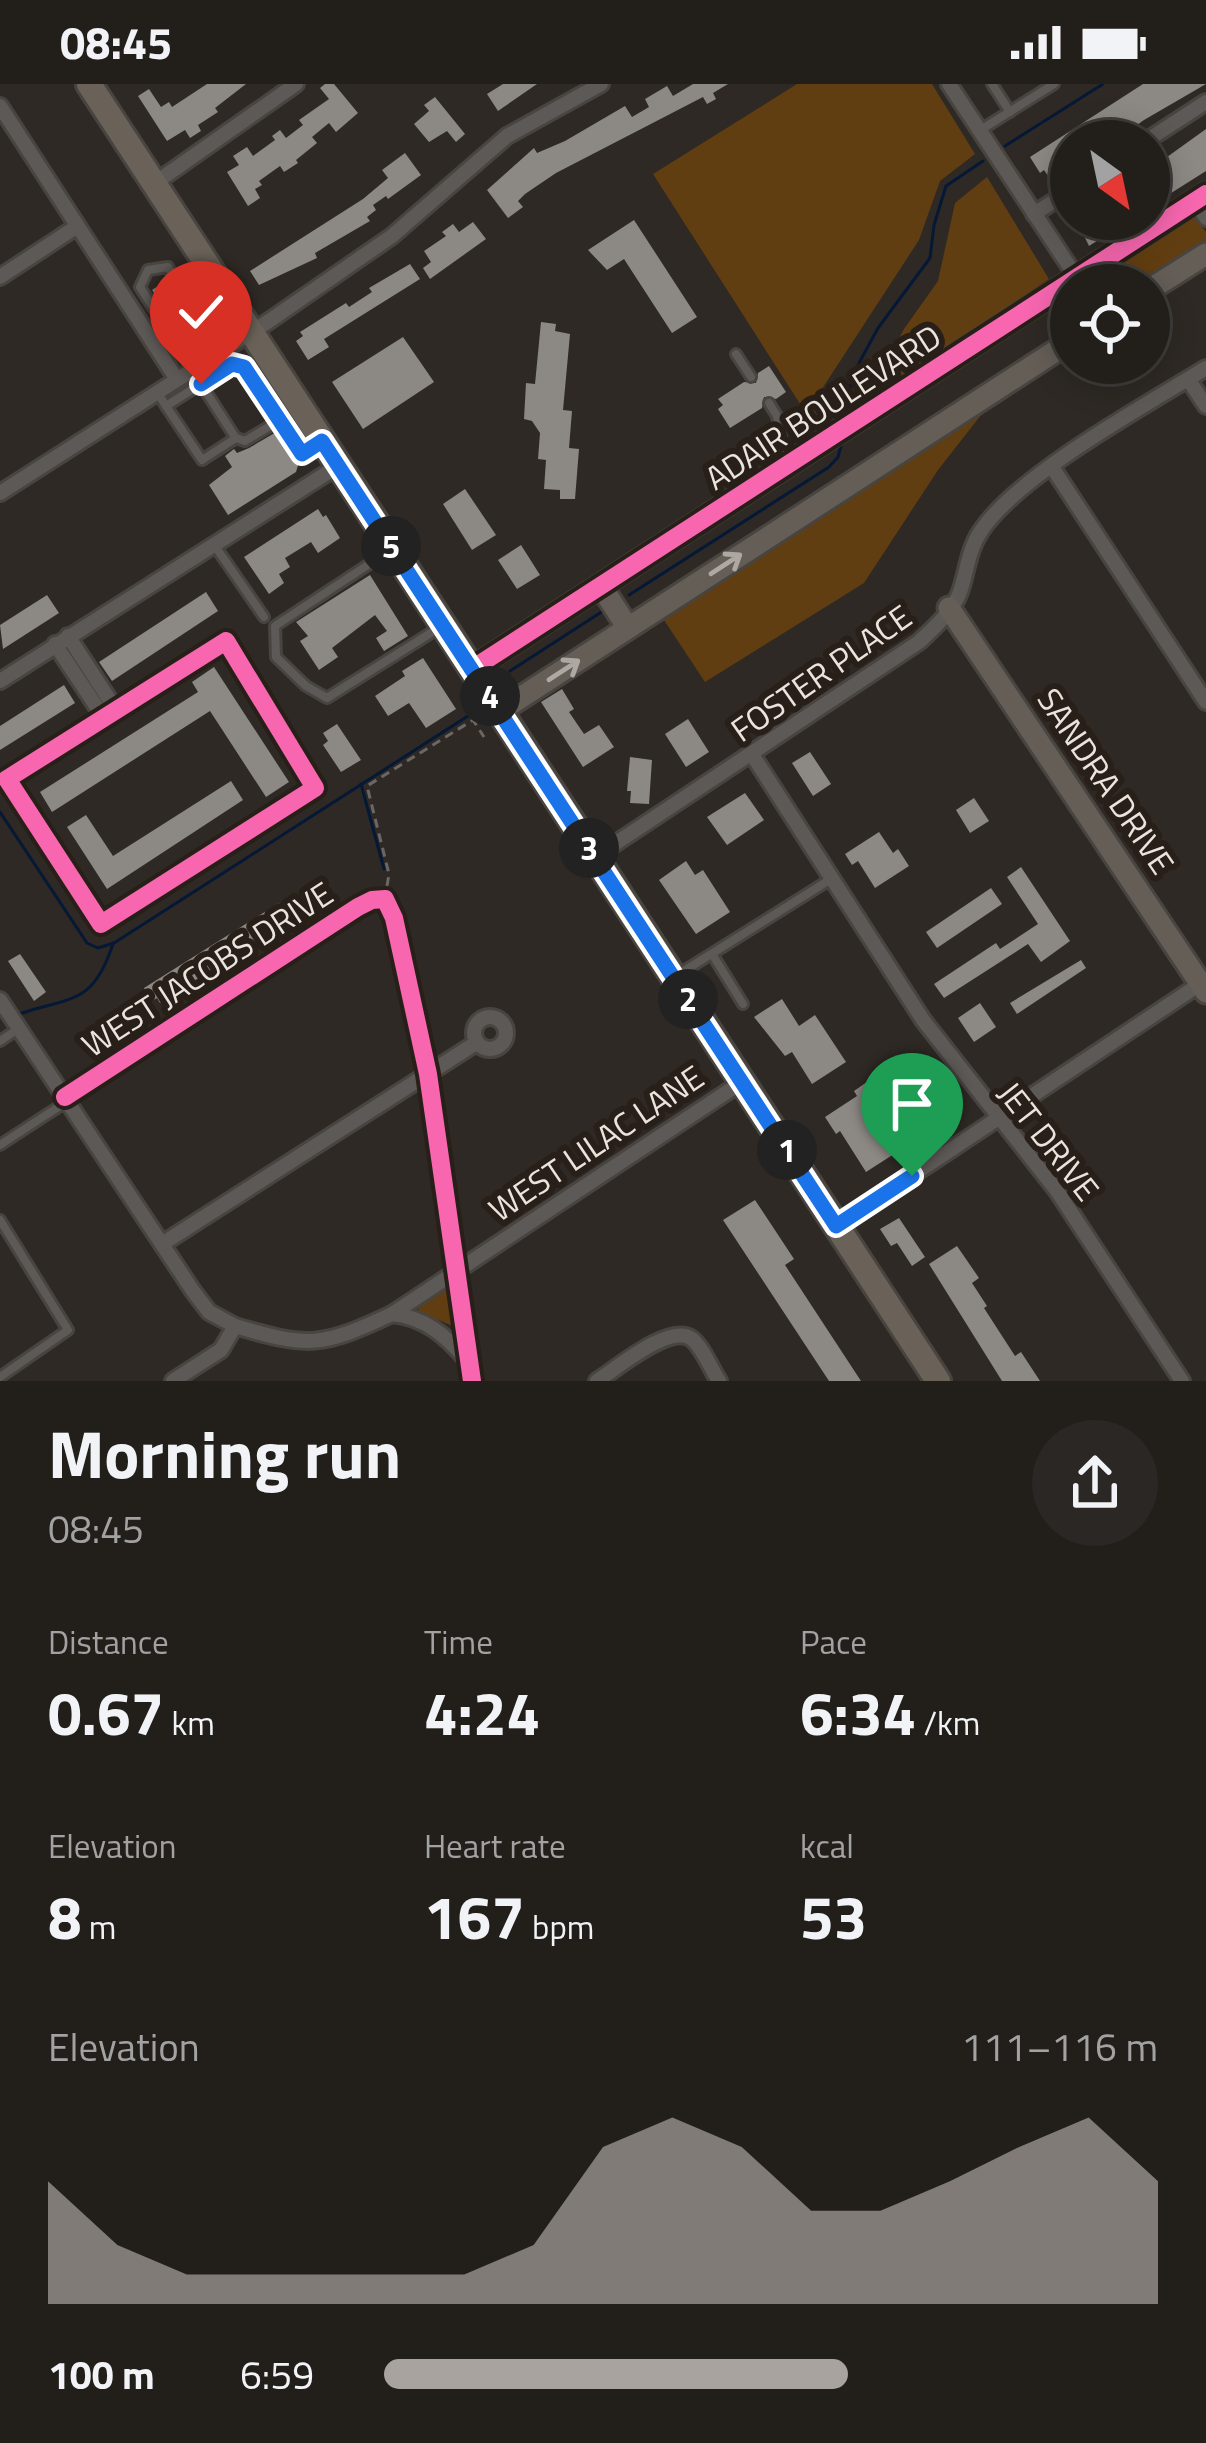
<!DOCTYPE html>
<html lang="en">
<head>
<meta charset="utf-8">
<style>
	:root { --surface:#221f1b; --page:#2a2724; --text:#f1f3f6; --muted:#a2a2a3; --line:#3f3d3a; --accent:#a8a39e }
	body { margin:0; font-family:"Titillium Web",sans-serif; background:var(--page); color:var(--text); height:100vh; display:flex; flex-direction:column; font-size:45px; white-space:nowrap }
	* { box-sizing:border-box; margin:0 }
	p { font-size:39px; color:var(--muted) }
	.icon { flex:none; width:66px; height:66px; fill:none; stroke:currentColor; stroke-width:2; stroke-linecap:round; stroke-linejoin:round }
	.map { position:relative; height:1297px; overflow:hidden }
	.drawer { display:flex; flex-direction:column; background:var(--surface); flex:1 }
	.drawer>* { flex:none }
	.needle { width:78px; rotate:147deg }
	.buttons { position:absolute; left:1050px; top:36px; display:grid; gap:24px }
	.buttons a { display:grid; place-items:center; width:120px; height:120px; border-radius:50%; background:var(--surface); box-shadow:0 6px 30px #0003,0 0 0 3px var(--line); font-size:60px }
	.pin { position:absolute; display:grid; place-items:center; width:102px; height:102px; color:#fff; margin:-123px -51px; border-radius:50% 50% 50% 0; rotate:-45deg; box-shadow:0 0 12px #0007 }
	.pin .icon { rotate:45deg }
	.km { position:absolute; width:60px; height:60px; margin:-30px; border-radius:50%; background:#222; color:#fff; font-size:33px; line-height:60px; text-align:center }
	.round { display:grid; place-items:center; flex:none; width:126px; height:126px; border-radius:63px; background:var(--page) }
	.headline { display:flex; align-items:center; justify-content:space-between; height:204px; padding:0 48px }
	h1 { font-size:66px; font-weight:700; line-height:90px }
	.figures { display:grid; grid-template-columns:repeat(3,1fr); gap:18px; height:204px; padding:12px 48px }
	.figures div { display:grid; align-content:center }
	.figures b { font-size:60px; font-weight:700 }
	.figures small { font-size:33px; font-weight:400 }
	.figures p { font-size:33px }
	.chart { height:336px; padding:24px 48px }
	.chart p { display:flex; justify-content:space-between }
	.chart svg { width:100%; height:216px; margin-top:12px; fill:var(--accent); opacity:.7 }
	ul { padding:0 48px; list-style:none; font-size:39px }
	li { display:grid; grid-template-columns:192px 144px 1fr; align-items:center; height:90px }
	li i { height:30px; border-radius:15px; background:var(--accent) }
	.status { display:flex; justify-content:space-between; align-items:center; height:84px; padding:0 60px; background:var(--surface); direction:ltr }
	.status svg { height:33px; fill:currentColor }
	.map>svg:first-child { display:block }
</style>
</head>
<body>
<div class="status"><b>08:45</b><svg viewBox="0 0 49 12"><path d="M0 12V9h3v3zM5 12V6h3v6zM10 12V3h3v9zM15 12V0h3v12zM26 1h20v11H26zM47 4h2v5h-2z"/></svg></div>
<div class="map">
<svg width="1206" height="1297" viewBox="0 0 1206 1297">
	<rect width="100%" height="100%" fill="#2e2924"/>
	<g fill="#613e11">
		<polygon points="797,0 932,0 975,70 940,97 919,156 820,308 818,348 653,90"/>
		<polygon points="987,93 1049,195 911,289 867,313 904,245 938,197 955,119"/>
		<polygon points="1193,131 1206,148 1206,161 1144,201 1092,201 1092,196"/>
		<polygon points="985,326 938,386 864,499 705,598 662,533"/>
		<polygon points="445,1204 451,1204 455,1243 418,1227 420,1221"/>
	</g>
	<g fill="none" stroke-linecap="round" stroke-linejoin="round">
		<g stroke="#051836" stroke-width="3">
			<polyline points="1005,62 1103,0"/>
			<polyline points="839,334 859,279 878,244 930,174 934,141 946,102 983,77"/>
			<polyline points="629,511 829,383 838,373 842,358"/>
			<polyline points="510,587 603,527"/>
			<polyline points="361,700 384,785"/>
			<polyline points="0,728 87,859 98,864 114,859 468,632"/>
			<path d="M19,930C74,912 93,920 113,860"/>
		</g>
	</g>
	<g fill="#8c8884">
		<polygon points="207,0 246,0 215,24 218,28 198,41 201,47 190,54 185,46 167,57 138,12 149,5 161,23 169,18 172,23"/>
		<polygon points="325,0 334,0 358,29 336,48 329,39 312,53 317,59 296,76 298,79 284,88 280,82 259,97 262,101 255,105 260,114 248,122 227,88 239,81 233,72 247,63 253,72 275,56 272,52 280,46 286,54 303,41 299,36 329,15 320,4"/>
		<polygon points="503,0 537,0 498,27 487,10"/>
		<polygon points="693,0 728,0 713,9 716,15 707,20 703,13 556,89 525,110 518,117 523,123 508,134 487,106 534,64 537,69 565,57 625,22 632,33 649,23 645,15 667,2 673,12"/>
		<polygon points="1143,0 1206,0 1144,36 1115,57 1071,57 1071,87 1053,99 1044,86 1040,89 1030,73"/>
		<polygon points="435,13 465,50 456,58 447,47 429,58 414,40 429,27 424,21"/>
		<polygon points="1206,45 1206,87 1149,123 1149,86"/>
		<polygon points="405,69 421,91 388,115 386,112 373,121 376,126 367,133 370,137 315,169 317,174 259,201 250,187 363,115 388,94 382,86"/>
		<polygon points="1076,135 1131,135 1089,162"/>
		<polygon points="634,136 697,233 672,249 624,175 607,186 588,166"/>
		<polygon points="473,138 486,155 430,195 423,184 431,178 424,167 446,152 442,148 453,140 459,148"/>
		<polygon points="410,180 420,195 324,255 329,263 308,276 296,257 303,252 300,248 346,219 349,223 372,208 369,204"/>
		<polygon points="167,196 193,237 179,247 152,206"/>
		<polygon points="541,238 556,240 555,247 570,250 563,326 572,327 569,364 579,365 575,415 560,415 560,406 544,405 546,376 538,375 540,349 532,337 524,335 526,299 535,300"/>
		<polygon points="403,253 434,298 363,345 332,298"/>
		<polygon points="769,282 786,308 776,315 764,313 762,324 730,344 718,325 723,321 718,315 744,298 756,299 758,289"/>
		<polygon points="278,347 299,378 296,388 228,431 209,401 232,383 225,372 234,365 237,369 249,364"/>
		<polygon points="465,405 496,451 472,466 443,420"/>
		<polygon points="318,425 323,433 326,431 340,454 318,469 311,458 285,474 290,483 279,490 284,499 269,510 244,473"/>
		<polygon points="521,461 540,491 517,505 498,476"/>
		<polygon points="370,491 408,552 384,567 376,554 387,547 375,531 332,564 338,573 319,586 300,557 308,552 296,538"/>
		<polygon points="206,508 218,527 112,597 99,578"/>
		<polygon points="47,511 59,529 3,565 0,541"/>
		<polygon points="423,574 456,625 426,644 409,619 388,632 375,612 405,592 402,587"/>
		<polygon points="214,583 289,698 266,713 210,627 52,728 40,708 198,608 192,598"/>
		<polygon points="64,601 75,619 0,666 0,642"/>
		<polygon points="562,605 574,625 569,628 584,650 599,641 614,663 583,683 541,618"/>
		<polygon points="688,635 709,668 686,683 665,650"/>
		<polygon points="337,640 361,676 341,688 323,661 328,657 323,649"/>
		<polygon points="810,668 831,700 813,712 792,679"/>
		<polygon points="630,673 652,676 649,720 630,719 631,707 627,707"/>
		<polygon points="231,697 243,716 107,805 67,743 86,731 113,772"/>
		<polygon points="745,709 764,736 727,761 707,733"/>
		<polygon points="974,714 989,737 970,749 956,726"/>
		<polygon points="879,748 893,769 898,765 909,782 875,804 858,777 852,781 845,770"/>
		<polygon points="686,777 695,791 703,786 730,828 696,850 659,796"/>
		<polygon points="1021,783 1070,857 1041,878 1028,860 944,914 934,900 996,859 1000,865 1038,840 1007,793"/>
		<polygon points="991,804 1002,820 937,864 926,848"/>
		<polygon points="279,819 288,836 160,919 157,914 152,917 144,904"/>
		<polygon points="20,870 46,908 34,917 8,877"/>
		<polygon points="1081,876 1086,884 1017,930 1010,919"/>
		<polygon points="782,915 799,942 815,931 846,978 812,1000 792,968 785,972 754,933"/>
		<polygon points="980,919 996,943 974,958 958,934"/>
		<polygon points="914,975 925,992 867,1029 894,1070 866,1088 840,1047 836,1050 825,1033 857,1012 854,1007 874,993 877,998"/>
		<polygon points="755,1116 794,1175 785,1181 861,1297 829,1297 723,1136"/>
		<polygon points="899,1134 925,1173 912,1182 897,1159 891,1162 880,1145"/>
		<polygon points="957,1162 979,1194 972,1199 987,1222 984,1224 1015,1272 1021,1268 1040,1297 1002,1297 929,1180"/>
	</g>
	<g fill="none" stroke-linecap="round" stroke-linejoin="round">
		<g stroke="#484440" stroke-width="14">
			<g id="lane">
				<polyline points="992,0 1010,28"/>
				<polyline points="979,47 1054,0"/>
				<polygon points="168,183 203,237 198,247 183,256 173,254 140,203 148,186"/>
				<polyline points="222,265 232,280 244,283 303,370 321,358"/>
				<polyline points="736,270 751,293"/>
				<polyline points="232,280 201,300 235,353"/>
				<polyline points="157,308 166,322 201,300 191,286"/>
				<polyline points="769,319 777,332 786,381"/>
				<polyline points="166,322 202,376 236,354 245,357 280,336"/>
				<polyline points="215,462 264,533"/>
				<polyline points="389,467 275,542 276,573 306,602 327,614 442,542"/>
				<polyline points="712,870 743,920"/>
				<polyline points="676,892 831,795"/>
				<polyline points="0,957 18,945"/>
				<polyline points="0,1061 66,1018"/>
				<polyline points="0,1136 68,1246 0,1293"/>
			</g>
		</g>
		<g stroke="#484440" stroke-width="20">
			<g id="street">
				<polyline points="949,0 1079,197"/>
				<polyline points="0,22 176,294"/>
				<polyline points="1146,57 1206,18"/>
				<polyline points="155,99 296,0"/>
				<polyline points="1195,117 1206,134"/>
				<polyline points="1034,130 1071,106"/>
				<polyline points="0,193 76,143"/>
				<polyline points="1188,295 1206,322"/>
				<polyline points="1052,383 1206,618"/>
				<polyline points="0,409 269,237 392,152 507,52 601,0"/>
				<polyline points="68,552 116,626"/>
				<polygon points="226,557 315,704 101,840 7,695"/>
				<polyline points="55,560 104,634"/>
				<polyline points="0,597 338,382"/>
				<polyline points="753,672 923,936 1057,1107 1182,1297"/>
				<path d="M595,773L919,558C933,545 953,527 960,508C967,488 968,466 981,447C1018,391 1146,321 1206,284"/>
				<polyline points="0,916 193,1207 209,1228 235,1242"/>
				<circle cx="490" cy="949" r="16"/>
				<polyline points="65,1013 358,823 372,816 385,815 394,834 428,990 472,1297"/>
				<polyline points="836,1142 1206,896"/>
				<polyline points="162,1160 476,959"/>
				<path d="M392,1230C425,1233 446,1252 467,1276"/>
				<path d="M173,1297L221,1266L235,1242C310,1264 321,1263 392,1230L742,998"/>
				<path d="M597,1297C616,1285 671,1238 692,1255C703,1264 711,1285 719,1297"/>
			</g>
		</g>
		<g stroke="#484440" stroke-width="27">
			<g id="secondary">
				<polyline points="1149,206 1206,170"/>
				<polyline points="601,502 628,544"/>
				<polyline points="949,524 1206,908"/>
				<polyline points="472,585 1206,110"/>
				<polyline points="500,627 1071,257"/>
			</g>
		</g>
		<g stroke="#484440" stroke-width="30">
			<polyline id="primary" points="89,0 938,1297"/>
		</g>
		<polyline stroke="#6a6764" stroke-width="3" stroke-dasharray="9 6" stroke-linecap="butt" points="387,802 389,790 367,702 473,636 484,653"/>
		<use href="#lane" stroke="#5d5956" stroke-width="8"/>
		<use href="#street" stroke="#5d5956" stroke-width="14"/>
		<use href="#secondary" stroke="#645e57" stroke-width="21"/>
		<use href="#primary" stroke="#6a6158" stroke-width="24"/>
		<g stroke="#271f18" stroke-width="26">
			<g id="cycleway">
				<polygon points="226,557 315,704 101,840 7,695"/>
				<polyline points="472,585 1206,110"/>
				<polyline points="65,1013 358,823 372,816 385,815 394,834 428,990 472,1297"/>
			</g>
		</g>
		<use href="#cycleway" stroke="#f766af" stroke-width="18"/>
	</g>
	<defs><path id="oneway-shaft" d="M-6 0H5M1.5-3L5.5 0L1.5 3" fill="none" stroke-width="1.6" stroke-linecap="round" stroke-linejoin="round" transform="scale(3)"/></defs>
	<g stroke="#aea8a2">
		<use href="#oneway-shaft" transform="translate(726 480) rotate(-33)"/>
		<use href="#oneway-shaft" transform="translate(564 586) rotate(-33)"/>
	</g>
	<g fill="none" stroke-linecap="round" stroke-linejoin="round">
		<g stroke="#fff" stroke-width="24">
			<polyline id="route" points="201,300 232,280 244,283 302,370 322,357 836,1142 912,1092"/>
		</g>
		<use href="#route" stroke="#1a73e8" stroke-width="15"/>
	</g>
	<g text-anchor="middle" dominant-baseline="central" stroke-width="12" stroke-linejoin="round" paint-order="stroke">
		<g font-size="33" fill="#eae4df" stroke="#271f18">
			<text transform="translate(823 323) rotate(-33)">ADAIR BOULEVARD</text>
			<text transform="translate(821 589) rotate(-35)">FOSTER PLACE</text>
			<text transform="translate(1106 697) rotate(56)">SANDRA DRIVE</text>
			<text transform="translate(207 885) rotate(-33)">WEST JACOBS DRIVE</text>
			<text transform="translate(1049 1057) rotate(52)">JET DRIVE</text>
			<text transform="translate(596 1059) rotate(-34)">WEST LILAC LANE</text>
		</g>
	</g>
</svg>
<div class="buttons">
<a><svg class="needle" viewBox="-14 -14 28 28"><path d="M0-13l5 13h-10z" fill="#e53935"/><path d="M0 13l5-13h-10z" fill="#a2a2a3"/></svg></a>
<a><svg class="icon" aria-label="locate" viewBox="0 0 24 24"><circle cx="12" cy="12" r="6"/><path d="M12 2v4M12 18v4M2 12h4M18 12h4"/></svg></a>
</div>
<div class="pin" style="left:912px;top:1092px;background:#1e9e55"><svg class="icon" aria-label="arrive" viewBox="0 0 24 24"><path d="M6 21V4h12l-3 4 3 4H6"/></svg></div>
<div class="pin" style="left:201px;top:300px;background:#d93025"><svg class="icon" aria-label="check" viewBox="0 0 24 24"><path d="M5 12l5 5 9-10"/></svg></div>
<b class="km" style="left:787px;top:1066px">1</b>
<b class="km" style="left:688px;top:915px">2</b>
<b class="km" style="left:589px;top:764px">3</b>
<b class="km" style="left:490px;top:612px">4</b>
<b class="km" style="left:391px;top:462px">5</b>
</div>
<section class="drawer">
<div class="headline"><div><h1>Morning run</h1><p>08:45</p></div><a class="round"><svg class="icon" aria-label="share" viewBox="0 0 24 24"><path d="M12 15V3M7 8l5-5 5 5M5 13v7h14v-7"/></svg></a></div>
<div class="figures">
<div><p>Distance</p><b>0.67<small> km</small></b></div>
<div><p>Time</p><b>4:24</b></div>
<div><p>Pace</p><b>6:34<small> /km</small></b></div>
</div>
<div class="figures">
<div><p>Elevation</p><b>8<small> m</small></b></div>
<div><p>Heart rate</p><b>167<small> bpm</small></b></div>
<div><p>kcal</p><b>53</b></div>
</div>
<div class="chart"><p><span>Elevation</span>111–116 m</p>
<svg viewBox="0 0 160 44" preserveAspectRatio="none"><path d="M0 44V19L10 32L20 38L30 38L40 38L50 38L60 38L70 32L80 12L90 6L100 12L110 25L120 25L130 19L140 12L150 6L160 19V44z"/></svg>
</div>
<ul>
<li><b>100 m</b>6:59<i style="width:60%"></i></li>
</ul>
</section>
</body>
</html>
